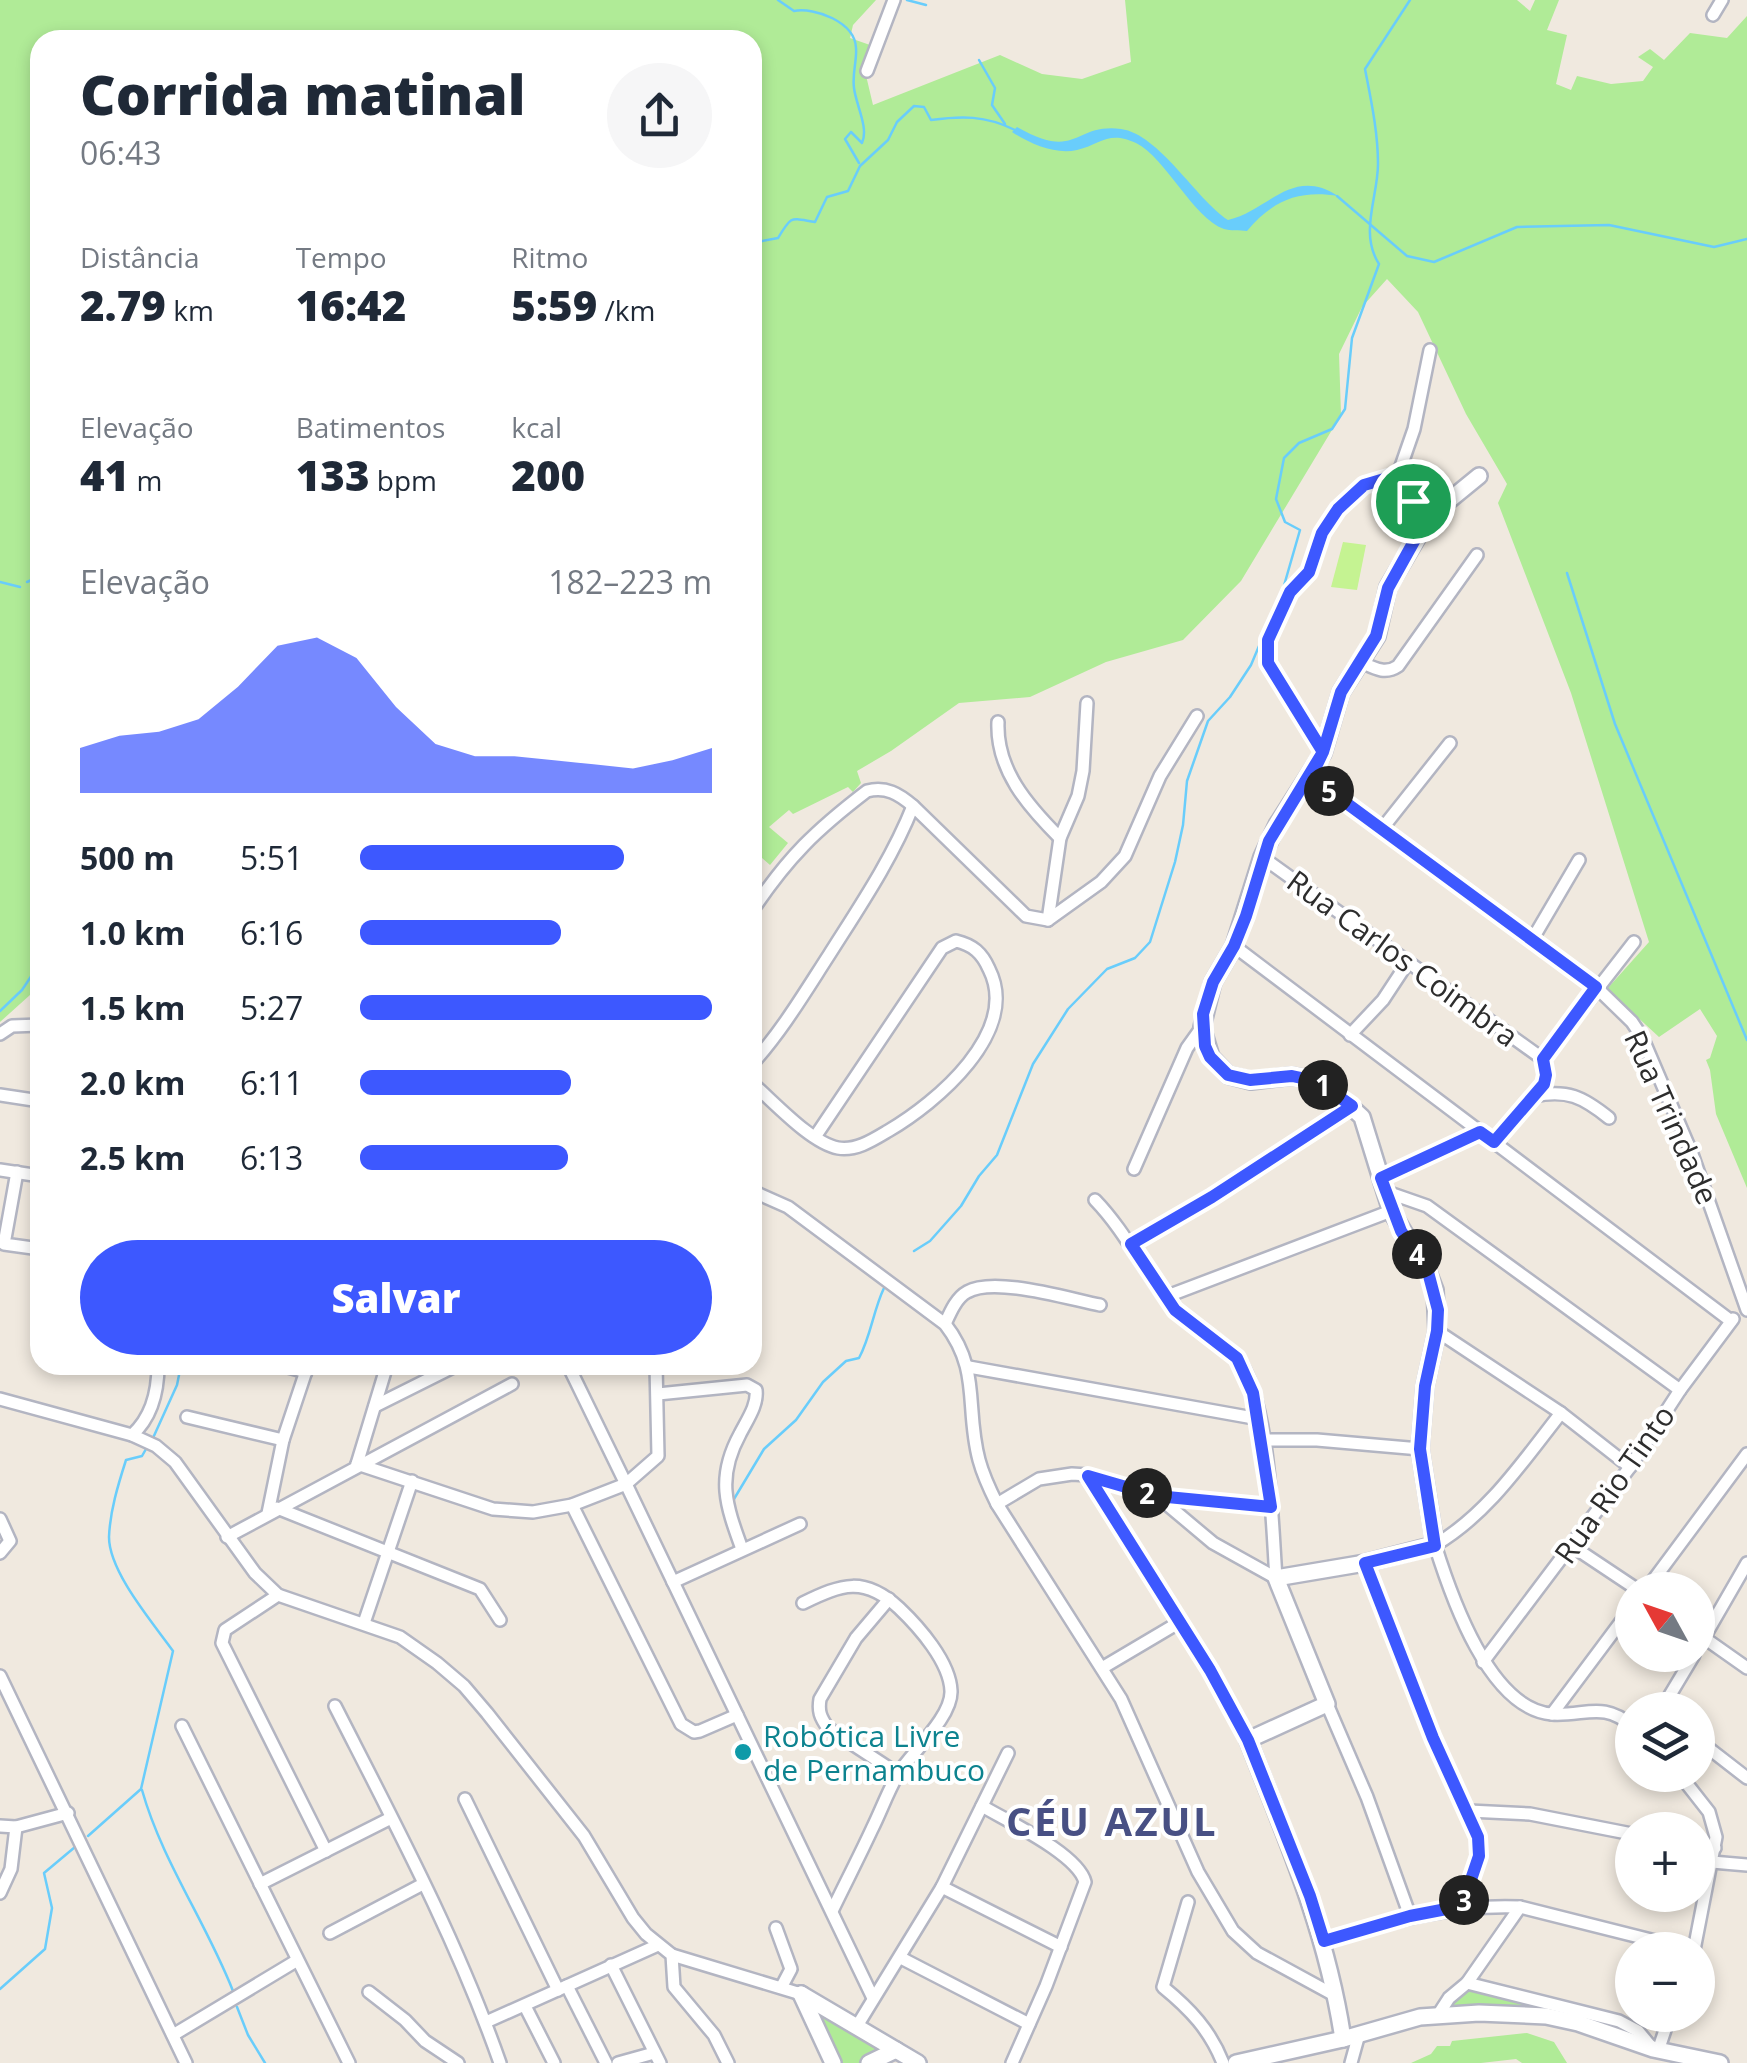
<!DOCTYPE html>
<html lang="pt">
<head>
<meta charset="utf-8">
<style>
	:root { --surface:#fff; --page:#f6f6f7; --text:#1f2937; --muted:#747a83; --accent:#3d58ff }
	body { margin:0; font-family:"Open Sans",sans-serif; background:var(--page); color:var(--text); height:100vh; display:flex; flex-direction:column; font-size:38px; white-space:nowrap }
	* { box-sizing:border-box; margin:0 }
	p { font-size:32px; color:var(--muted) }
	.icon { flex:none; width:55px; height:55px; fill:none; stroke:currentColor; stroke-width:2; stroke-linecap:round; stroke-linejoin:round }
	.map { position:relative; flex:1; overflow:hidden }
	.sheet { position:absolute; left:30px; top:30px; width:732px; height:1345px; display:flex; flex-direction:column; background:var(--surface); border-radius:30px; box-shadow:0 5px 15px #0003 }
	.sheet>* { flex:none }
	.needle { width:65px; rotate:310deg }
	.buttons { position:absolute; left:1615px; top:1572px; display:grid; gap:20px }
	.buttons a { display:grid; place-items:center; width:100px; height:100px; border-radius:50%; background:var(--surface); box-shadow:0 5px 15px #0003; font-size:50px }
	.pin { position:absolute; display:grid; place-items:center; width:85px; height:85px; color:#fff; margin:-42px; border:5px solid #fff; border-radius:50%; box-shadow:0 2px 10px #0007 }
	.km { position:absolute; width:50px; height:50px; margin:-25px; border-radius:50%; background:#222; color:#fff; font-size:28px; line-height:50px; text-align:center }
	.round { display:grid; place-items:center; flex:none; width:105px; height:105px; border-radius:52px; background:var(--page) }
	.headline { display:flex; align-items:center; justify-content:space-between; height:170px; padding:0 50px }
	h1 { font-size:55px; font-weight:800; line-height:75px }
	.figures { display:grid; grid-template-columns:repeat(3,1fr); gap:15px; height:170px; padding:10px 50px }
	.figures div { display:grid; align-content:center }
	.figures b { font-size:42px; font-weight:800 }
	.figures small { font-size:28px; font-weight:400 }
	.figures p { font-size:28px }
	.chart { height:280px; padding:20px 50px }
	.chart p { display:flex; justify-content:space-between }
	.chart svg { width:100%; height:180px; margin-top:10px; fill:var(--accent); opacity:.7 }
	.primary-button { display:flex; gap:20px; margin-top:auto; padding:20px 50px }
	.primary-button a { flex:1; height:115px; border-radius:60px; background:var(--accent); color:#fff; font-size:40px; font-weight:800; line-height:115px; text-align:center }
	ul { padding:0 50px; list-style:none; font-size:32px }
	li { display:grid; grid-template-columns:160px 120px 1fr; align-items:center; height:75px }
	li i { height:25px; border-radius:12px; background:var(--accent) }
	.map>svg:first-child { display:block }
</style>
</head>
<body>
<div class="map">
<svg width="1747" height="2063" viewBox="0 0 1747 2063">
	<rect width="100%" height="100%" fill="#f0e9df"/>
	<g fill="#b0eb97">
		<polygon points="0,0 876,0 853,25 850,38 870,45 864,67 873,105 1000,55 1042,74 1082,79 1131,62 1125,0 1517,0 1530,11 1535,0 1559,0 1547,30 1567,35 1556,84 1571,90 1577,76 1611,84 1643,81 1653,67 1638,57 1650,49 1664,60 1690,33 1727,38 1747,16 1747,1188 1716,1114 1710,1070 1706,1060 1710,1058 1717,1036 1700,1009 1659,1037 1607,989 1649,942 1571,693 1498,503 1507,484 1466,414 1418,312 1387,279 1362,307 1339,354 1341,415 1241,581 1183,640 1106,662 1030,697 959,703 891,751 857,771 861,783 853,792 848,787 793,814 789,810 769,827 788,843 770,865 753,850 752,40 40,40 40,986 0,1022"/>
		<path d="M1465,1989L1565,2010L1629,2030L1624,2032C1565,2006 1506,2007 1443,2010Z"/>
		<polygon points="801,1994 896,2050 869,2063 833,2063"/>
		<polygon points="1527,2033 1554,2042 1567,2063 1522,2063 1516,2059 1481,2063 1411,2063 1431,2054 1437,2046 1450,2046 1452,2041"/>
	</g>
	<polygon fill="#c5f392" points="1343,542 1366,545 1357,590 1331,587"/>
	<path fill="#69cdfb" d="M1017,127C1078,162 1073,123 1121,129C1159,134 1196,199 1228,220C1268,211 1292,166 1338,196C1299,190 1273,200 1247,231C1240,230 1230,231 1224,229C1193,218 1166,158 1136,143C1109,130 1101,144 1077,150C1056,155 1030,144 1012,132Z"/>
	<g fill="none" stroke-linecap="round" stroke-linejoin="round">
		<g stroke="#69cdfb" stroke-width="2.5">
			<path d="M778,0L794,11C815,7 855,22 856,48C857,61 852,74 854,88C856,105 869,128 862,143L851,132L845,139L859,163"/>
			<polyline points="907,0 926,5"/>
			<polyline points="979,60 995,88 992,105 1005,124"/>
			<polyline points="1337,196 1407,256 1434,262 1517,227 1609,225 1714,247 1747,239"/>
			<path d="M752,243L778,238C792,215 790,218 815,222L827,197L848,191L860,166L888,140L897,122L914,106L924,107L931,120C961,116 985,115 1015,130"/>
			<polyline points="1567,573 1615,724 1747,1040"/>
			<polyline points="0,582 20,587"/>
			<polyline points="27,582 40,576"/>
			<polyline points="0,1011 22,990 40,963"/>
			<path d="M914,1251L930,1241L961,1206L979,1176L997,1155L1033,1064L1068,1009L1107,969L1135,958L1150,942L1175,862L1183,825L1187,781L1208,721L1230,697L1251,665L1283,589L1300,530L1285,522L1276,499L1284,458L1299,443L1332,429L1345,409L1352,338L1379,264C1359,233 1378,197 1378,164C1378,132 1371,100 1365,69L1410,0"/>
			<polyline points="153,1438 177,1385 181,1365"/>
			<path d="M734,1499L764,1449L796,1420L823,1382L846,1361L859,1358C871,1336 873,1311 884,1288"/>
			<path d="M142,1790C162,1861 206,1922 233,1991"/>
			<path d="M88,1836L141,1789L173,1651C153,1623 109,1572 109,1537C110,1511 118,1485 126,1460L142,1456L146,1449"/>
			<polyline points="0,1989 45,1949 52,1908 44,1873 75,1847"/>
			<polyline points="237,2007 248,2035 265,2063"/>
		</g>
		<g stroke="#b3b5c2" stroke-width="16">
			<g id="minor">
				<polyline points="1713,15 1722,0"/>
				<polyline points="867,71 894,0"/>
				<polyline points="1422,527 1413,501 1398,475 1414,429 1430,350"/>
				<path d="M1361,662C1374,668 1385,675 1398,666L1477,555"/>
				<path d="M998,722C996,770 1028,806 1060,838"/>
				<polyline points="1323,753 1268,663 1269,640 1290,592 1309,572 1322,533 1338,509 1364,485 1398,475"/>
				<polyline points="1311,777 1596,987 1632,1022 1642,1037 1692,1154 1747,1310"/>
				<polyline points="1381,830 1450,743"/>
				<polyline points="1262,857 1543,1059"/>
				<path d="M752,911C788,857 816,830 867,791C886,786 899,794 913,806L1026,916L1048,920L1101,882L1125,856L1160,776L1197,716"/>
				<polyline points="1048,920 1060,838 1078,796 1083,771 1087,703"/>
				<polyline points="1532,940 1579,860"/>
				<polyline points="1234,946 1731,1321"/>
				<polyline points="0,1034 12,1026 40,1025"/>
				<polyline points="1350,1035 1383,1000 1408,962"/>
				<path d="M752,1064C782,1031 805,992 829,955C860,906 892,859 913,806"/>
				<path d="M752,1083C774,1102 811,1143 838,1148C856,1151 873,1140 888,1131C936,1103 1021,1032 989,969C982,953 973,945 956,941L942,948L815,1137"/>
				<polyline points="0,1095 40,1101"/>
				<path d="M1534,1096C1567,1089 1583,1097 1609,1118"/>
				<polyline points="1494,1142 1544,1084 1546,1075 1543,1059 1634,942"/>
				<polyline points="1134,1169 1187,1048 1202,1027"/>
				<polyline points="0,1170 40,1176"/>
				<polyline points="17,1172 4,1244 40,1249"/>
				<polyline points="1381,1178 1480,1132"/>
				<path d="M752,1191L788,1207L945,1324C981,1370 965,1408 979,1460C983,1475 990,1490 997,1504L1121,1699L1198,1872L1233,1931L1257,1953L1336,1996"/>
				<polyline points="1384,1191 1427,1206 1680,1390"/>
				<path d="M1095,1200C1126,1232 1144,1272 1172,1306C1190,1328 1221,1338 1238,1359C1270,1401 1272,1525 1276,1578"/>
				<polyline points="1131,1244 1212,1197 1352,1105"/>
				<polyline points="1165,1297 1391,1211"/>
				<path d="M945,1324C950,1313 956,1298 967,1292C994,1276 1069,1299 1100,1305"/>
				<polyline points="1437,1331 1561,1413 1630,1467"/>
				<polyline points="281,1365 306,1372"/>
				<polyline points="568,1365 625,1482"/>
				<polyline points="969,1367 1259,1419"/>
				<path d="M658,1394L747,1385L756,1390C758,1405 747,1420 740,1434C716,1478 726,1505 742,1549"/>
				<polyline points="0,1399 132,1435 156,1446 175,1462 255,1573 278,1595 400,1637 437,1663 464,1686 487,1713 584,1836 633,1918 646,1934 672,1955 674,1987 714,2035 728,2063"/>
				<polyline points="375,1406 457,1365"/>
				<path d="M1561,1413C1523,1461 1488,1514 1435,1545C1451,1596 1489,1709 1552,1714C1586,1716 1603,1701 1632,1726"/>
				<polyline points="187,1417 283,1440"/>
				<path d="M132,1435C152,1417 158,1391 158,1365"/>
				<polyline points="1263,1440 1317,1440 1420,1449"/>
				<polyline points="357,1464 493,1509 533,1512 572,1505 626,1484 658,1456 656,1365"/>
				<polyline points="357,1464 387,1365"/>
				<polyline points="1088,1475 1209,1670 1248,1740"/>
				<polyline points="626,1484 873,1998"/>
				<polyline points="1157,1496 1271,1507"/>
				<polyline points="997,1504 1039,1479 1072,1474 1088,1475 1157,1496 1213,1543 1276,1578"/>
				<polyline points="572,1505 681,1724 694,1732 700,1731 737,1715"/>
				<polyline points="277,1508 480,1589 500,1620"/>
				<polyline points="268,1513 283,1440 308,1365"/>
				<polyline points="0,1519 10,1541 0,1553"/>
				<polyline points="227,1537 512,1384"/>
				<polyline points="1572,1546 1638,1590"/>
				<polyline points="1365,1563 1433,1738 1478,1837 1479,1856 1462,1906"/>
				<polyline points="673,1582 800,1524"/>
				<polyline points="1646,1590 1747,1454"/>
				<polyline points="278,1595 225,1630 222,1643 326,1851"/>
				<path d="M889,1599L856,1638L820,1699C818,1711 820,1717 828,1728L898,1774"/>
				<path d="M803,1603C842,1584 864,1576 899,1608C919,1627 950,1662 951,1691C952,1717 912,1752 898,1774C888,1791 881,1811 872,1829C859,1857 845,1884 832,1911"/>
				<polyline points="364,1623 412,1481"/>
				<polyline points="1703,1637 1747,1668"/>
				<polyline points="1698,1648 1747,1563"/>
				<polyline points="1483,1662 1630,1467 1680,1390 1733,1319"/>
				<polyline points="1102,1668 1178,1623"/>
				<polyline points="0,1676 186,2063"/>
				<polyline points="1327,1704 1367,1797 1410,1916"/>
				<path d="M335,1706C394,1822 457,1940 500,2063"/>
				<polyline points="1661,1710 1694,1655"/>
				<polyline points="1552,1714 1632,1607"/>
				<polyline points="182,1726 349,2063"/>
				<polyline points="1698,1740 1747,1778"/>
				<polyline points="1680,1775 1709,1812 1716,1837 1694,1950"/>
				<polyline points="465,1799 558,1990"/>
				<path d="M982,1806C1007,1821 1078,1854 1085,1882L1046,1986L1012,2063"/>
				<polyline points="1469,1811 1530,1814 1632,1834"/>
				<polyline points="0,1826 16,1827 68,1813"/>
				<polyline points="1698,1845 1715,1848"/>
				<polyline points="1712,1862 1747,1865"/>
				<polyline points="260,1884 391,1818"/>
				<polyline points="942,1887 1061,1947"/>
				<polyline points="0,1893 11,1869 16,1827"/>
				<path d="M1188,1902L1163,1987C1190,2009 1210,2030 1223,2063"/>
				<polyline points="776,1928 791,1969 782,1986"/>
				<polyline points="330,1933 423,1884"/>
				<path d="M1324,1941C1391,1922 1449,1904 1520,1907L1691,1950"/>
				<polyline points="672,1955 801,1994"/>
				<polyline points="901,1958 1029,2024"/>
				<polyline points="611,1965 660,2063"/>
				<polyline points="1467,1983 1520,1907"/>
				<polyline points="567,1986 606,2063"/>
				<polyline points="369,1992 405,2020 425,2041 458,2063"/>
				<polyline points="525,2006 554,2063"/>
				<polyline points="1438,2015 1449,1998 1467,1983 1619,2021 1638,2031 1653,2049"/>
				<polyline points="486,2022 658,1945"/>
				<polyline points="857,2026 942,1887 1008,1753"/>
				<polyline points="173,2035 296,1961"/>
				<polyline points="1658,2051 1670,2015"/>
				<polyline points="618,2063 654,2053"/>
				<polyline points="1351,2063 1359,2034"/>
			</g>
		</g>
		<g stroke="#b3b5c2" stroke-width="20">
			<g id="tertiary">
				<polyline points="801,1994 918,2063"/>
				<polyline points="801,1994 833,2063"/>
				<path d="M1343,2039C1327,1932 1287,1840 1248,1740L1327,1704L1276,1578L1365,1563L1435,1545L1420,1449L1425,1386L1437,1331L1435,1290L1428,1272L1391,1211L1362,1117L1338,1095L1307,1079L1292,1076L1251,1081L1228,1075L1211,1057L1202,1027L1213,982L1234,946L1262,857L1277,825L1323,753L1341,692L1377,636L1388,587L1430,516L1479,476"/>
				<polyline points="869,2063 896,2050"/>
				<polyline points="1236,2063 1343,2039 1420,2017 1479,2013 1546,2016 1578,2023 1653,2049 1720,2063"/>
			</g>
		</g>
		<use href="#minor" stroke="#fff" stroke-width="11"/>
		<use href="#tertiary" stroke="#fff" stroke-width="15"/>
	</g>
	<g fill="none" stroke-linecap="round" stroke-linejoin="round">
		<g stroke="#fff" stroke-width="20">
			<polyline id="route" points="1413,501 1422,527 1388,588 1376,636 1341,692 1323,752 1269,841 1246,916 1234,946 1213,982 1203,1014 1205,1046 1210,1057 1228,1075 1250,1080 1292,1076 1306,1079 1321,1084 1352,1106 1212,1197 1131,1244 1175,1310 1237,1358 1253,1393 1271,1507 1157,1496 1088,1476 1210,1670 1248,1740 1310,1896 1324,1941 1410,1916 1462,1906 1479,1856 1478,1837 1433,1738 1365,1563 1435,1546 1420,1449 1425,1386 1437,1331 1438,1310 1428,1272 1401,1231 1381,1178 1480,1132 1494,1142 1544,1084 1546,1075 1543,1059 1596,987 1311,777 1323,752 1268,663 1268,640 1290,592 1309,572 1322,533 1338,509 1364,485 1398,475 1413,501"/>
		</g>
		<use href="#route" stroke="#3d58ff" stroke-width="12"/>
	</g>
	<circle fill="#0f9aa8" stroke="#fff" stroke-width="4" cx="743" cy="1752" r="10"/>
	<g text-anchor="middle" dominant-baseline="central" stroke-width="8" stroke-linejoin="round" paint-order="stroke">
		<g font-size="30" fill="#2d2d2d" stroke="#fff">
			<text transform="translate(1403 958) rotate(36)">Rua Carlos Coimbra</text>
			<text transform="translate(1672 1117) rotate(66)">Rua Trindade</text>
			<text transform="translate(1614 1484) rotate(-55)">Rua Rio Tinto</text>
		</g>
		<g font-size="30" fill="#0d838f" stroke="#fff" text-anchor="start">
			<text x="763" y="1735">Robótica Livre<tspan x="763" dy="34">de Pernambuco</tspan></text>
		</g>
		<g font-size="40" font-weight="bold" letter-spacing="2.5" fill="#485084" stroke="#fff">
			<text x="1112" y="1820">CÉU AZUL</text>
		</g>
	</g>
</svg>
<div class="buttons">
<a><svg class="needle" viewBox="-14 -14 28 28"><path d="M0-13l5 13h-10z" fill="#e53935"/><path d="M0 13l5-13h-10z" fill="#747a83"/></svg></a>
<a><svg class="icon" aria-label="layers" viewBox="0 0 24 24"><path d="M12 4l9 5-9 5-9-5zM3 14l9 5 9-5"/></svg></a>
<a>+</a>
<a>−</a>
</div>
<div class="pin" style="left:1413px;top:501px;background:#1e9e55"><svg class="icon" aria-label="arrive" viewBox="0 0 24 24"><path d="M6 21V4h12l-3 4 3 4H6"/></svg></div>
<b class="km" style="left:1323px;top:1085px">1</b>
<b class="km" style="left:1147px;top:1493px">2</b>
<b class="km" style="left:1464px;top:1900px">3</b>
<b class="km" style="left:1417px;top:1254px">4</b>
<b class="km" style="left:1329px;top:791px">5</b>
<section class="sheet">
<div class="headline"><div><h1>Corrida matinal</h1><p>06:43</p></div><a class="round"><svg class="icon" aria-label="share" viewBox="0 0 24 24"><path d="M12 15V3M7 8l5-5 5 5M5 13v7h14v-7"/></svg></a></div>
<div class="figures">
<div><p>Distância</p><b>2.79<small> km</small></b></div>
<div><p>Tempo</p><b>16:42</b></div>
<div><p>Ritmo</p><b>5:59<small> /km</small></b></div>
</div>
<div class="figures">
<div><p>Elevação</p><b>41<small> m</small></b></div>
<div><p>Batimentos</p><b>133<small> bpm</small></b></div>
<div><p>kcal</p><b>200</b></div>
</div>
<div class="chart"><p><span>Elevação</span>182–223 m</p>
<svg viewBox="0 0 160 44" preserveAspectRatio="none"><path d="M0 44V33L10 30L20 29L30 26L40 18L50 8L60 6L70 11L80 23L90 32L100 35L110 35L120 36L130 37L140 38L150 36L160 33V44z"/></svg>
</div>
<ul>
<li><b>500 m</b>5:51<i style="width:75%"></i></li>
<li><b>1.0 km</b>6:16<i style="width:57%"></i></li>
<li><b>1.5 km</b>5:27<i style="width:100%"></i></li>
<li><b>2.0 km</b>6:11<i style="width:60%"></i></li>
<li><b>2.5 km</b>6:13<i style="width:59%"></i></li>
</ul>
<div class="primary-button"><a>Salvar</a></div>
</section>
</div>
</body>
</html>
